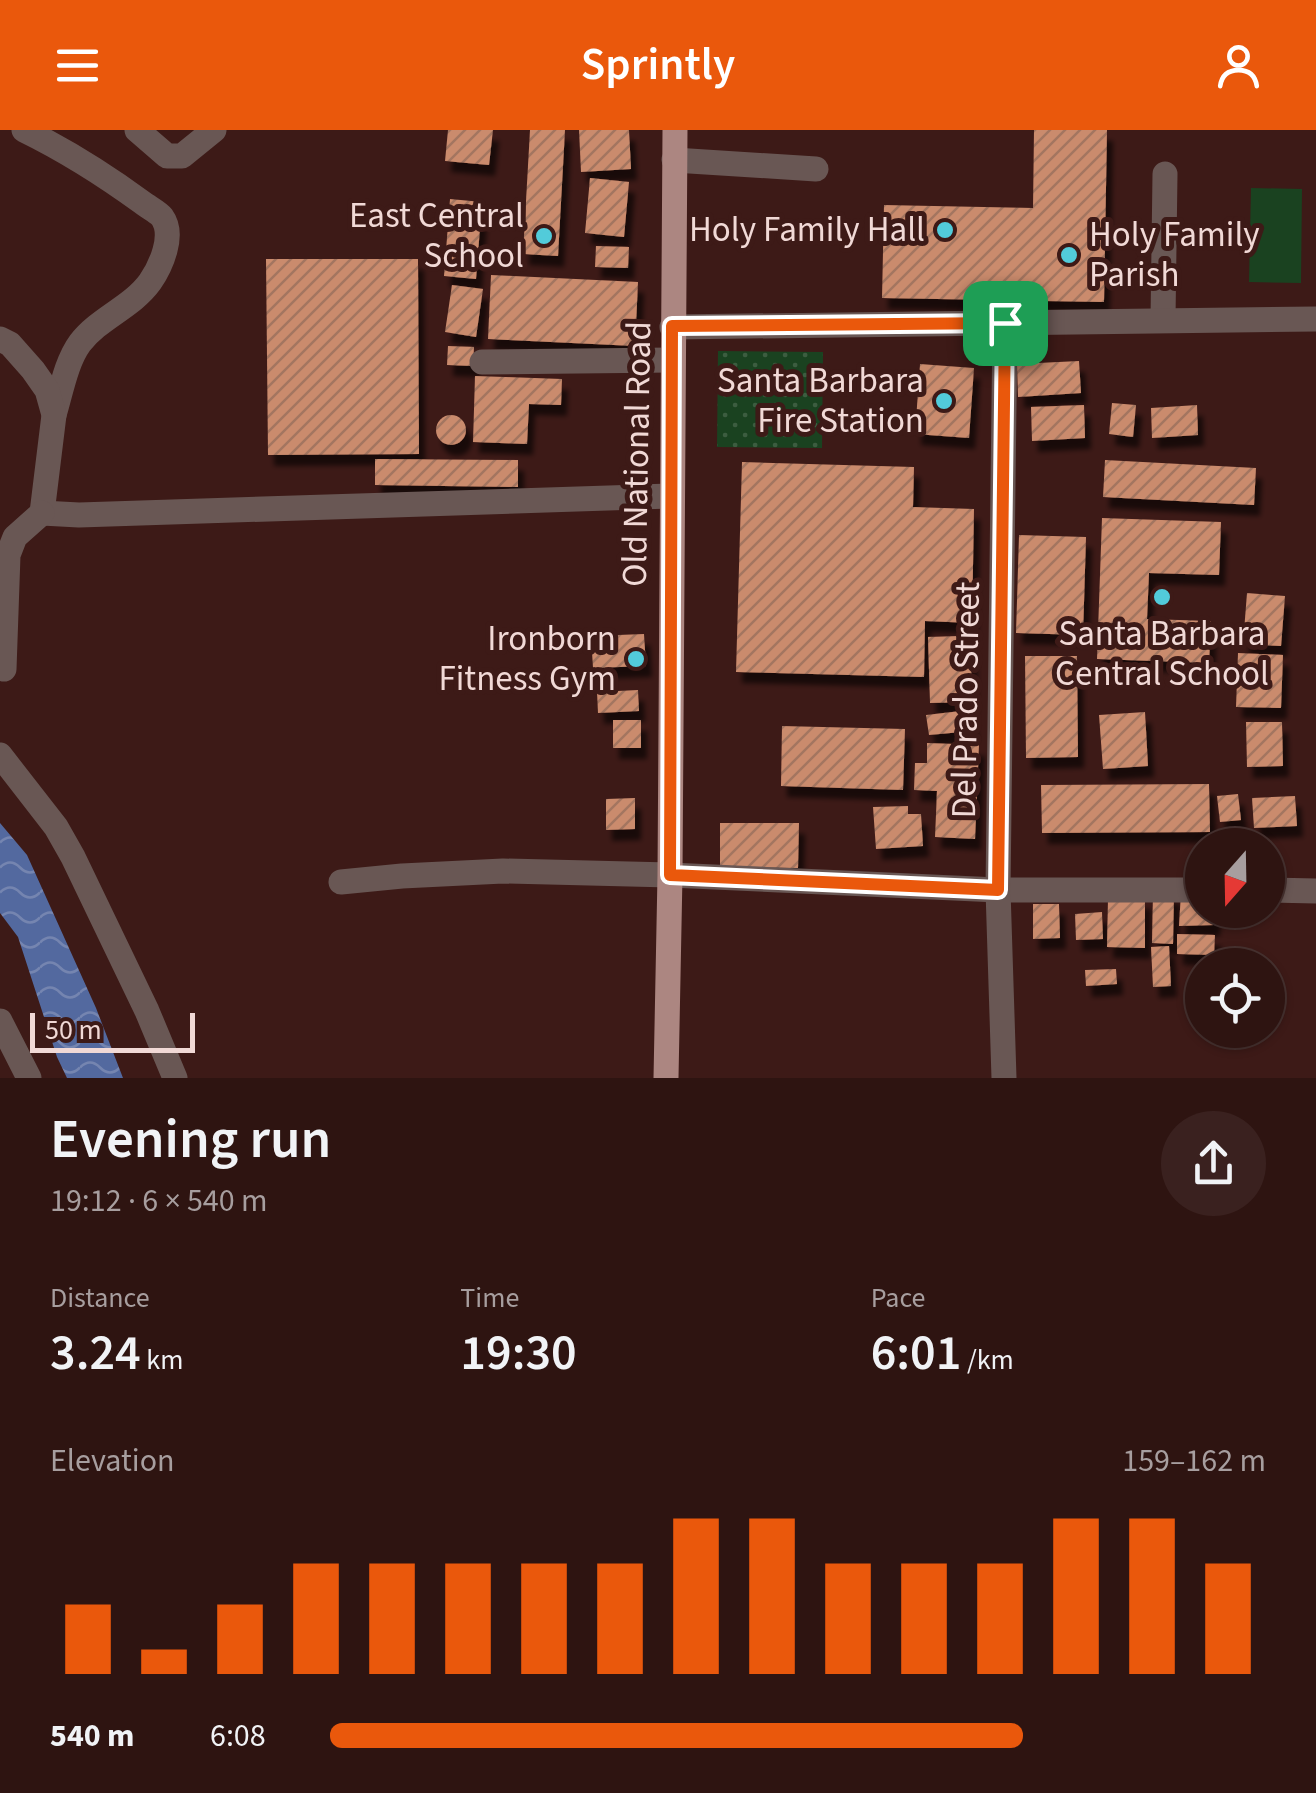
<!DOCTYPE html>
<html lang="en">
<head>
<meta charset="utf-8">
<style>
	:root { --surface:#2e1411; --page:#3a211f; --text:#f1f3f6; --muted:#a79e9f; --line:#493331; --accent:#ea580c }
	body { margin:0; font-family:"Source Sans 3",sans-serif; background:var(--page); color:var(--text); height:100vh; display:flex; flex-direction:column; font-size:38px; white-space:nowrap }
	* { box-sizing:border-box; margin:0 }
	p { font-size:32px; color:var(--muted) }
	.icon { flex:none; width:55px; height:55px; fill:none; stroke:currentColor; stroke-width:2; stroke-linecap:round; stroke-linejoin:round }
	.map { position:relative; height:948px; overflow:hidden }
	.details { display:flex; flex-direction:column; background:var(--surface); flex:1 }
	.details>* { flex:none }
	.needle { width:65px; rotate:200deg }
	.tools { position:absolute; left:1185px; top:698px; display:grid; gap:20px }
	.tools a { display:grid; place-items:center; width:100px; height:100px; border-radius:50%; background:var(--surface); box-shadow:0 2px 8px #0004,0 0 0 2px var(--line); font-size:50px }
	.scale { position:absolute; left:30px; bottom:25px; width:165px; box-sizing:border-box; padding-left:10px; border:5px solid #f1d9d6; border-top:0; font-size:28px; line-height:35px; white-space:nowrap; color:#f1d9d6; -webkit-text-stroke:8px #3d1a17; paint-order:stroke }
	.pin { position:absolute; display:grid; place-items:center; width:85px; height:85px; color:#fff; margin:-42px; border-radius:20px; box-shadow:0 5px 15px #0006 }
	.round { display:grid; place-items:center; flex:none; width:105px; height:105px; border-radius:52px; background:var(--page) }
	.head { display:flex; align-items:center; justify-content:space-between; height:170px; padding:0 50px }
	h1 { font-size:55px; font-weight:600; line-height:75px }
	.metrics { display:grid; grid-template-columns:repeat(3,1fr); gap:15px; height:170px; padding:10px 50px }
	.metrics div { display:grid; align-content:center }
	.metrics b { font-size:50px; font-weight:600 }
	.metrics small { font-size:28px; font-weight:400 }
	.metrics p { font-size:28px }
	.chart { height:280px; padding:20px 50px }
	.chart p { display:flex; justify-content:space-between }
	.chart svg { width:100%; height:180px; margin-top:10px; stroke:var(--accent); stroke-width:6 }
	ul { padding:0 50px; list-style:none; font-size:32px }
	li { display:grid; grid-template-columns:160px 120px 1fr; align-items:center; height:75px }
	li i { height:25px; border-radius:12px; background:var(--accent) }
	header { display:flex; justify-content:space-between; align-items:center; height:130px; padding:0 50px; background:var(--accent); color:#fff; font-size:45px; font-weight:600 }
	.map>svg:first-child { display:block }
</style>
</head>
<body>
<header><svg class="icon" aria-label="menu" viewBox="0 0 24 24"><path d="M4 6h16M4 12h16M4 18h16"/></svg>Sprintly<svg class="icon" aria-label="person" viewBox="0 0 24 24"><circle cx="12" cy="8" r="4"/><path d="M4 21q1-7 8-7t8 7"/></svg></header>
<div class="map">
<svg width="1316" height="948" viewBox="0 0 1316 948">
	<defs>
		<pattern id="grass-dots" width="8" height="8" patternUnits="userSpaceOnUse" patternTransform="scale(2.5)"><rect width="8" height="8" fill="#1a4220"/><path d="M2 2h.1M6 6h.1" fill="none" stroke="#3c5d40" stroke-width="1.8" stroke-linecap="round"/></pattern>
		<pattern id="water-waves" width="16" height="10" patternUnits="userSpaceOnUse" patternTransform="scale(2.5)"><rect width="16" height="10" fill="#53699f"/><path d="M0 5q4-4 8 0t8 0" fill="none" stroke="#7585b0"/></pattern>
		<pattern id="building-hatch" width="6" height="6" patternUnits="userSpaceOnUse" patternTransform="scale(2.5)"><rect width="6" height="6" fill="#ca8b6d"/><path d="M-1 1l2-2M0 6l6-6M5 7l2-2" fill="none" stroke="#a37560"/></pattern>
		<filter id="shadow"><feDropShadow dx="6" dy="11" stdDeviation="2.5" flood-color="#0009"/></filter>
	</defs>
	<rect width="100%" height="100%" fill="#3d1a17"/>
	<polygon fill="url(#grass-dots)" points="718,221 823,222 822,318 717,317"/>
	<polygon fill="#1a4220" points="1251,58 1302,59 1301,153 1249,152"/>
	<polygon fill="url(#water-waves)" points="0,693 27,725 96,878 123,948 67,948 57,927 18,807 0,783"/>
	<g fill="url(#building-hatch)" filter="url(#shadow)">
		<polygon points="448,0 493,0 489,35 445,31"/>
		<polygon points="530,0 565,0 558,126 523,124"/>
		<polygon points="579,0 629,0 631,39 581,42"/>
		<polygon points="1034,0 1107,0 1104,172 882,168 884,75 1033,78"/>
		<polygon points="590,48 629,52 624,107 585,103"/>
		<polygon points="450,69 482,72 476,149 444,146"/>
		<polygon points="596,116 629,117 628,138 595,137"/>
		<polygon points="266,129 418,129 419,324 268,325"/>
		<polygon points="491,145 638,152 635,216 488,209"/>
		<polygon points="452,155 483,159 476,207 445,202"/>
		<polygon points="448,216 474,217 473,236 447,235"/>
		<polygon points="1079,231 1081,263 1018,267 1017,234"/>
		<polygon points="920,234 974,238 969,308 915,304"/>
		<polygon points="475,246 562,249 561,275 529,274 527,314 473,312"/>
		<polygon points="1112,273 1136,275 1133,307 1109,304"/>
		<polygon points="1084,275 1085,308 1032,311 1031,277"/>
		<polygon points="1197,275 1198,305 1152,308 1151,278"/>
		<circle cx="451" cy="300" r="15"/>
		<polygon points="375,329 518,330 518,357 375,355"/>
		<polygon points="1105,330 1256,338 1254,375 1103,367"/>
		<polygon points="742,332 914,337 913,377 974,379 972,493 925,491 924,547 736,542"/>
		<polygon points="1102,388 1221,392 1219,445 1149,443 1147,489 1211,491 1209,533 1097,529"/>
		<polygon points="1019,405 1086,407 1083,505 1016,503"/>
		<polygon points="1247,463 1285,466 1281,516 1243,514"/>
		<polygon points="644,504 646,536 593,538 591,506"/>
		<polygon points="959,506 960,519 971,519 972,572 930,573 928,507"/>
		<polygon points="1238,523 1283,525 1281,578 1236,577"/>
		<polygon points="1025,526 1077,526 1078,627 1026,628"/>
		<polygon points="638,560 639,581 598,583 597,562"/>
		<polygon points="970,580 972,601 929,605 926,585"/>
		<polygon points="1145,582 1148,636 1103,639 1099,585"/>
		<rect x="613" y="590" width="28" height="28"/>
		<polygon points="1246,592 1282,592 1283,636 1247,637"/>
		<polygon points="782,596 905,599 903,660 781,656"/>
		<polygon points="927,613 979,615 975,709 935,707 937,661 914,660 915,633 927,633"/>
		<polygon points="1209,654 1210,702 1042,703 1041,655"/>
		<polygon points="1238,664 1241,690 1220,692 1217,666"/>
		<polygon points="1295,666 1297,696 1254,698 1252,668"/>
		<polygon points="635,668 635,699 606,700 606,669"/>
		<polygon points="908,676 908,684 921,684 923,716 876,719 873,677"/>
		<polygon points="720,693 799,693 798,738 720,737"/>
		<polygon points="1153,762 1174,763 1173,814 1152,813"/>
		<polygon points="1181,763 1202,764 1202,780 1215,780 1214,795 1179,796"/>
		<polygon points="1108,768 1145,768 1145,818 1107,817"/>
		<polygon points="1033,774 1059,774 1060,808 1033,809"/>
		<polygon points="1102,782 1103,809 1076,810 1075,784"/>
		<polygon points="1177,804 1215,805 1214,825 1177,824"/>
		<polygon points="1169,816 1171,856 1153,857 1151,817"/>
		<polygon points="1116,839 1117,854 1086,856 1085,840"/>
	</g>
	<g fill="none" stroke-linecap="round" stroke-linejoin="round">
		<g stroke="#695754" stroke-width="25">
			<path d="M24,0C65,20 106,46 143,73C148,77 158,82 162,87C175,105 161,136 150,152C132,177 99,188 80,213C66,232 61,262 54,285"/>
			<polyline points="137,0 167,26 182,26 214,0"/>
			<polyline points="674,30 816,39"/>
			<polyline points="1163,189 1165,44"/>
			<polyline points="672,197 1316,189"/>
			<polyline points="0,209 10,214 33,240 47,260 54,285 42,383 79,385 670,366"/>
			<polyline points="482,232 672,230"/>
			<polyline points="4,539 8,425 15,407 42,383"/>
			<polyline points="0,625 56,697 73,727 147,881 175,948"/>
			<polyline points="341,752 402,746 503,741 670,745 998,760 1202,760"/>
			<polyline points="1268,760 1316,761"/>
			<polyline points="0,891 29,948"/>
			<polyline points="1004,948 998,760 1005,193"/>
		</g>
		<polyline stroke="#ac8681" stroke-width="25" points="666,948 670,745 675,0"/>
	</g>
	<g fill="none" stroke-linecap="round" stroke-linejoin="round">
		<g stroke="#fff" stroke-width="20">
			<polygon id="route" points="1005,193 998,760 670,745 672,196"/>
		</g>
		<use href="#route" stroke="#ea580c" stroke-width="12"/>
	</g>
	<g fill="#52cbda" stroke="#3d1a17" stroke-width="4">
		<circle cx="945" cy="100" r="10"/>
		<circle cx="544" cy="106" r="10"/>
		<circle cx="1069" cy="125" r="10"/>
		<circle cx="944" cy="271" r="10"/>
		<circle cx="1162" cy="467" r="10"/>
		<circle cx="636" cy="529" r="10"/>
	</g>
	<g text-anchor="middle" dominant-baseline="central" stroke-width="10" stroke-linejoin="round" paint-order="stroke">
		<g font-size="35" fill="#f1d9d6" stroke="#3d1a17" text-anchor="end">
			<text x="524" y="86">East Central<tspan x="524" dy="40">School</tspan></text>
			<text x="925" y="100">Holy Family Hall</text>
			<text x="1089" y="105" text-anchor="start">Holy Family<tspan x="1089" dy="40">Parish</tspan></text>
			<text x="924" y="251">Santa Barbara<tspan x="924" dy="40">Fire Station</tspan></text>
			<text x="1162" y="504" text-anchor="middle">Santa Barbara<tspan x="1162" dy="40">Central School</tspan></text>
			<text x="616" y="509">Ironborn<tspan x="616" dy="40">Fitness Gym</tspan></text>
		</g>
		<g font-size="35" fill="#f1d9d6" stroke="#3d1a17">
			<text transform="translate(637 324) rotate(-89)">Old National Road</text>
			<text transform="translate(966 570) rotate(-89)">Del Prado Street</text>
		</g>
	</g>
</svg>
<div class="tools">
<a><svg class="needle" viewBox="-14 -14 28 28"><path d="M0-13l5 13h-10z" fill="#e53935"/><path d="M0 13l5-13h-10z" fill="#a79e9f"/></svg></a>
<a><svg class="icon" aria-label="locate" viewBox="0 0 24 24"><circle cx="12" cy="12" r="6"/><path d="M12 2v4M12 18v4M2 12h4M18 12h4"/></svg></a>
</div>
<div class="scale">50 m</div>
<div class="pin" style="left:1005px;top:193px;background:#1e9e55"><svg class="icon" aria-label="arrive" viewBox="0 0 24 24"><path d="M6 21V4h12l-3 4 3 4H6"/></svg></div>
</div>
<section class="details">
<div class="head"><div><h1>Evening run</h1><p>19:12 · 6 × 540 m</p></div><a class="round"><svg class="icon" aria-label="share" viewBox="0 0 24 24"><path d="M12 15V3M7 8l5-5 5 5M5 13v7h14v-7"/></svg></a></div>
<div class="metrics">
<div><p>Distance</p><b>3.24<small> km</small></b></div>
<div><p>Time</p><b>19:30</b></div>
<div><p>Pace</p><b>6:01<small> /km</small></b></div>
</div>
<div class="chart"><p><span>Elevation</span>159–162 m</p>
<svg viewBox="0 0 160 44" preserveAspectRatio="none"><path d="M5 44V27M15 44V38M25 44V27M35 44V17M45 44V17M55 44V17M65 44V17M75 44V17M85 44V6M95 44V6M105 44V17M115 44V17M125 44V17M135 44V6M145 44V6M155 44V17"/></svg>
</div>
<ul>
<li><b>540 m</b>6:08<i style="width:74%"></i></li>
</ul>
</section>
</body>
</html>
